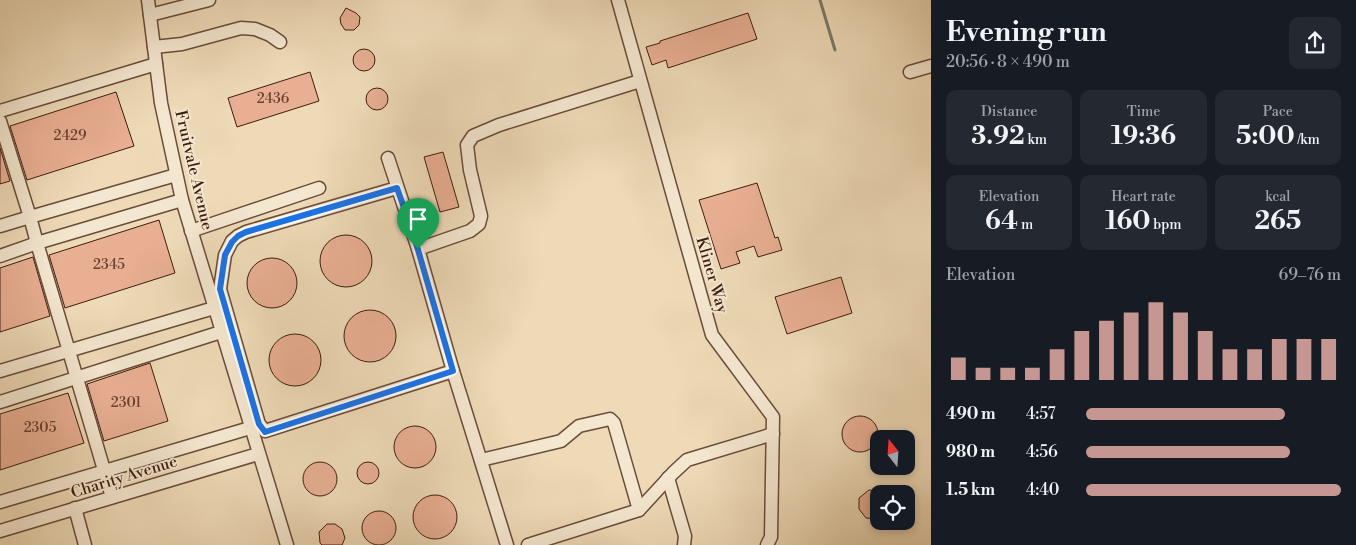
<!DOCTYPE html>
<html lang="en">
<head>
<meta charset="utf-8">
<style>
	:root { --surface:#171b24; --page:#242831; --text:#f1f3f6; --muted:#9ea1a6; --accent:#c59692 }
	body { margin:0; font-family:"Libre Bodoni",serif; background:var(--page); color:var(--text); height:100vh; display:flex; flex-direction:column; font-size:19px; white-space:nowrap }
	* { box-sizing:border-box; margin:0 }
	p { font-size:16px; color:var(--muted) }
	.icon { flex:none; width:28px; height:28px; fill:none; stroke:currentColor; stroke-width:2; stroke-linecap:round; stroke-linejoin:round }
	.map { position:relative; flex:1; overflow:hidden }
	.side { display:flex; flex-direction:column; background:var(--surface); width:425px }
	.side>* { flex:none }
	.needle { width:32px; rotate:343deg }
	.tools { position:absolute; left:870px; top:430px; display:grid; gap:10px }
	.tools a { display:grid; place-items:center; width:45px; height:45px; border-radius:10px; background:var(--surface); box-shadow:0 2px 8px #0003; font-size:25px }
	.pin { position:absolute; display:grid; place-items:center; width:42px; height:42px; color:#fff; margin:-51px -21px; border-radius:50% 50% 50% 0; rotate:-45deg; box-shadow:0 0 5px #0007 }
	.pin .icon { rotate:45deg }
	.round { display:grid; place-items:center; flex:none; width:52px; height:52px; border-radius:10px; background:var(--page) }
	.summary { display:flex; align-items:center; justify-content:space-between; height:85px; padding:0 15px }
	h1 { font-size:28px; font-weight:700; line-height:38px }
	.metrics { display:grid; grid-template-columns:repeat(3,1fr); gap:8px; height:85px; padding:5px 15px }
	.metrics div { display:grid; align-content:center; border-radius:10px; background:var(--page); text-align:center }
	.metrics b { font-size:25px; font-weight:700 }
	.metrics small { font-size:14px; font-weight:400 }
	.metrics p { font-size:14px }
	.chart { height:140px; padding:10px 15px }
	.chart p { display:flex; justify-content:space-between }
	.chart svg { width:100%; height:90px; margin-top:5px; stroke:var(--accent); stroke-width:6 }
	ul { padding:0 15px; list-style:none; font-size:16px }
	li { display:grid; grid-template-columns:80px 60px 1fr; align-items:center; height:38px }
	li i { height:12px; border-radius:6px; background:var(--accent) }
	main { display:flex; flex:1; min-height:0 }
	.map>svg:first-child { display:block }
</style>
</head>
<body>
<main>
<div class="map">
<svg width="931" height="545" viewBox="0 0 931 545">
	<rect width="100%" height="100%" fill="#eedab7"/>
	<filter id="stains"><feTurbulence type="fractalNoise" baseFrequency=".004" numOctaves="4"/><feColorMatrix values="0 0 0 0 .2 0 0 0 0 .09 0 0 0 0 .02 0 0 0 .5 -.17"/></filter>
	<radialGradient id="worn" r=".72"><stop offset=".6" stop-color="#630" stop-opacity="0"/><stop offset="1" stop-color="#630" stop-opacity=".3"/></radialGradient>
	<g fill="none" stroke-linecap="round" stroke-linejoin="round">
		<polyline stroke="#757c6d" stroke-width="3" points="820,0 835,50"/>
	</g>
	<g fill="#e9af93" stroke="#3e1d10">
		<polygon points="346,8 356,13 360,17 359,25 354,30 345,30 341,24 340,18"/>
		<polygon points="748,13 757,39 668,68 666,60 652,65 646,47 660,43 660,41"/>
		<circle cx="364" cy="60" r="11"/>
		<polygon points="310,72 319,101 237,127 228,98"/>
		<circle cx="377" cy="99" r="11"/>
		<polygon points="116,92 134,146 27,180 10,126"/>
		<polygon points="0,148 10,181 0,184"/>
		<polygon points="443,152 459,207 440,212 424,157"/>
		<polygon points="757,183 775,238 778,237 782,250 758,257 754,246 736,252 740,263 721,269 699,200"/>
		<polygon points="159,220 175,273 65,308 49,255"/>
		<circle cx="346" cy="261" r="26"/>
		<polygon points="33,257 50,316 0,332 0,268"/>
		<circle cx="272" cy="283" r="25"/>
		<polygon points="841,277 852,313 787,334 775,297"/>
		<circle cx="370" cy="336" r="26"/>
		<circle cx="295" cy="360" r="26"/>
		<polygon points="150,363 168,421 104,441 87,384"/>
		<polygon points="68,393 84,443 0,470 0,414"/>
		<circle cx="860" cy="434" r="18"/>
		<circle cx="415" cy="447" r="21"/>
		<circle cx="320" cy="479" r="17"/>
		<circle cx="368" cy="473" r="11"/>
		<polygon points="869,490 879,491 879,519 866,518 859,509 859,498"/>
		<circle cx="435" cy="517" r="22"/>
		<circle cx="379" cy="528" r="17"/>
		<polygon points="327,524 335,524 342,529 345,538 342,545 322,545 320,543 319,532"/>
	</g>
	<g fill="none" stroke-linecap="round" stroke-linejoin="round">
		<g stroke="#6a4c3a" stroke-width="15">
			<g id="minor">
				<polyline points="148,0 161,103 182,200 287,545"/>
				<polyline points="618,0 712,335 773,417 771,537 767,545"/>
				<polyline points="150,15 209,0"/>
				<polyline points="154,47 182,44 241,28 255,29 270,35 280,42"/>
				<polyline points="910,72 931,66"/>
				<polyline points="0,111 156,64"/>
				<polyline points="0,121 30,217 0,226"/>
				<polyline points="388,158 418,249"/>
				<polyline points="176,175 30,217 37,243 182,200"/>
				<polyline points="397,188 246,232 238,236 232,241 225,255 220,289 259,424 265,431 453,371 418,249 470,231 479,224 481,216 470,170 467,145 473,136 499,125 640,81"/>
				<polyline points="191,231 319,188"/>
				<polyline points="0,256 37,243 112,497"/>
				<polyline points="0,371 214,308"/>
				<polyline points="453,371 507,545"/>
				<polyline points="0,402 221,332"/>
				<polyline points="481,460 561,441 579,426 610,419 614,423 639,510"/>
				<polyline points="668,478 685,536 684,545"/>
				<polyline points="0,502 250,428"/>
				<polyline points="75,508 85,545"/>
				<polyline points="0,531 258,454"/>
				<polyline points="528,545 639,510 673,473 687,460 773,434"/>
			</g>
		</g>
		<use href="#minor" stroke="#f4e7d0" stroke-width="12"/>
	</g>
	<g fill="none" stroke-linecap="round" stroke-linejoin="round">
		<g stroke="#fff" stroke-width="10">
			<polygon id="route" points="397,188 414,236 453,371 265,432 259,424 220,289 225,255 232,242 238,236 246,232"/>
		</g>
		<use href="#route" stroke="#1a73e8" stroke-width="6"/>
	</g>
	<g text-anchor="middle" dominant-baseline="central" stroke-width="4" stroke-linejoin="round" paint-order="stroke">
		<g font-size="14" fill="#694231">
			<text x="273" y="99">2436</text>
			<text x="70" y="136">2429</text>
			<text x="109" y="265">2345</text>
			<text x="126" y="403">2301</text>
			<text x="40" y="428">2305</text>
		</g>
		<g font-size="16" fill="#3e1d10" stroke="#f4e7d0">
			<text transform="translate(194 170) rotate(77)">Fruitvale Avenue</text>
			<text transform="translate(712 275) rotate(74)">Kliner Way</text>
			<text transform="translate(124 477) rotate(-17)">Charity Avenue</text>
		</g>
	</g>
	<rect width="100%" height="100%" filter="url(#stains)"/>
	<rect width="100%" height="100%" fill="url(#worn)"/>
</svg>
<div class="tools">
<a><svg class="needle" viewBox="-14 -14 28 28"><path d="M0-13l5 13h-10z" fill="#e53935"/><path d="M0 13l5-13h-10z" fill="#9ea1a6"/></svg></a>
<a><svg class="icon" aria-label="locate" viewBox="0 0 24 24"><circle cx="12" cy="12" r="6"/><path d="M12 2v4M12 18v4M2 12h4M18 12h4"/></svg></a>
</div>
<div class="pin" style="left:418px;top:249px;background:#1e9e55"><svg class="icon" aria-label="arrive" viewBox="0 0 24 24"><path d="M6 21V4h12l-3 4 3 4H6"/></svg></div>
</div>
<section class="side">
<div class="summary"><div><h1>Evening run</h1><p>20:56 · 8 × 490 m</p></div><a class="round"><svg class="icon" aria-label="share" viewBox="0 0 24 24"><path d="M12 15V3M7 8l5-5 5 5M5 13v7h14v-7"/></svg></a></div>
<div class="metrics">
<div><p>Distance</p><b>3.92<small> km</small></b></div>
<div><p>Time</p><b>19:36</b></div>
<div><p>Pace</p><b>5:00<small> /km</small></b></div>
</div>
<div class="metrics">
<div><p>Elevation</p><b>64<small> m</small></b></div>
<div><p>Heart rate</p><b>160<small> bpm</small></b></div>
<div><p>kcal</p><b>265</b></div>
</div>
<div class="chart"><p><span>Elevation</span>69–76 m</p>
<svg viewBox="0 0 160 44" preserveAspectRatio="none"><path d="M5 44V33M15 44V38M25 44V38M35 44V38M45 44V29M55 44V20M65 44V15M75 44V11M85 44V6M95 44V11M105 44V20M115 44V29M125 44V29M135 44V24M145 44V24M155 44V24"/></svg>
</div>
<ul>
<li><b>490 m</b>4:57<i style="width:78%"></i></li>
<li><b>980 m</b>4:56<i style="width:80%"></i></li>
<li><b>1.5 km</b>4:40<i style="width:100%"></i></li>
</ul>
</section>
</main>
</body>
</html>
